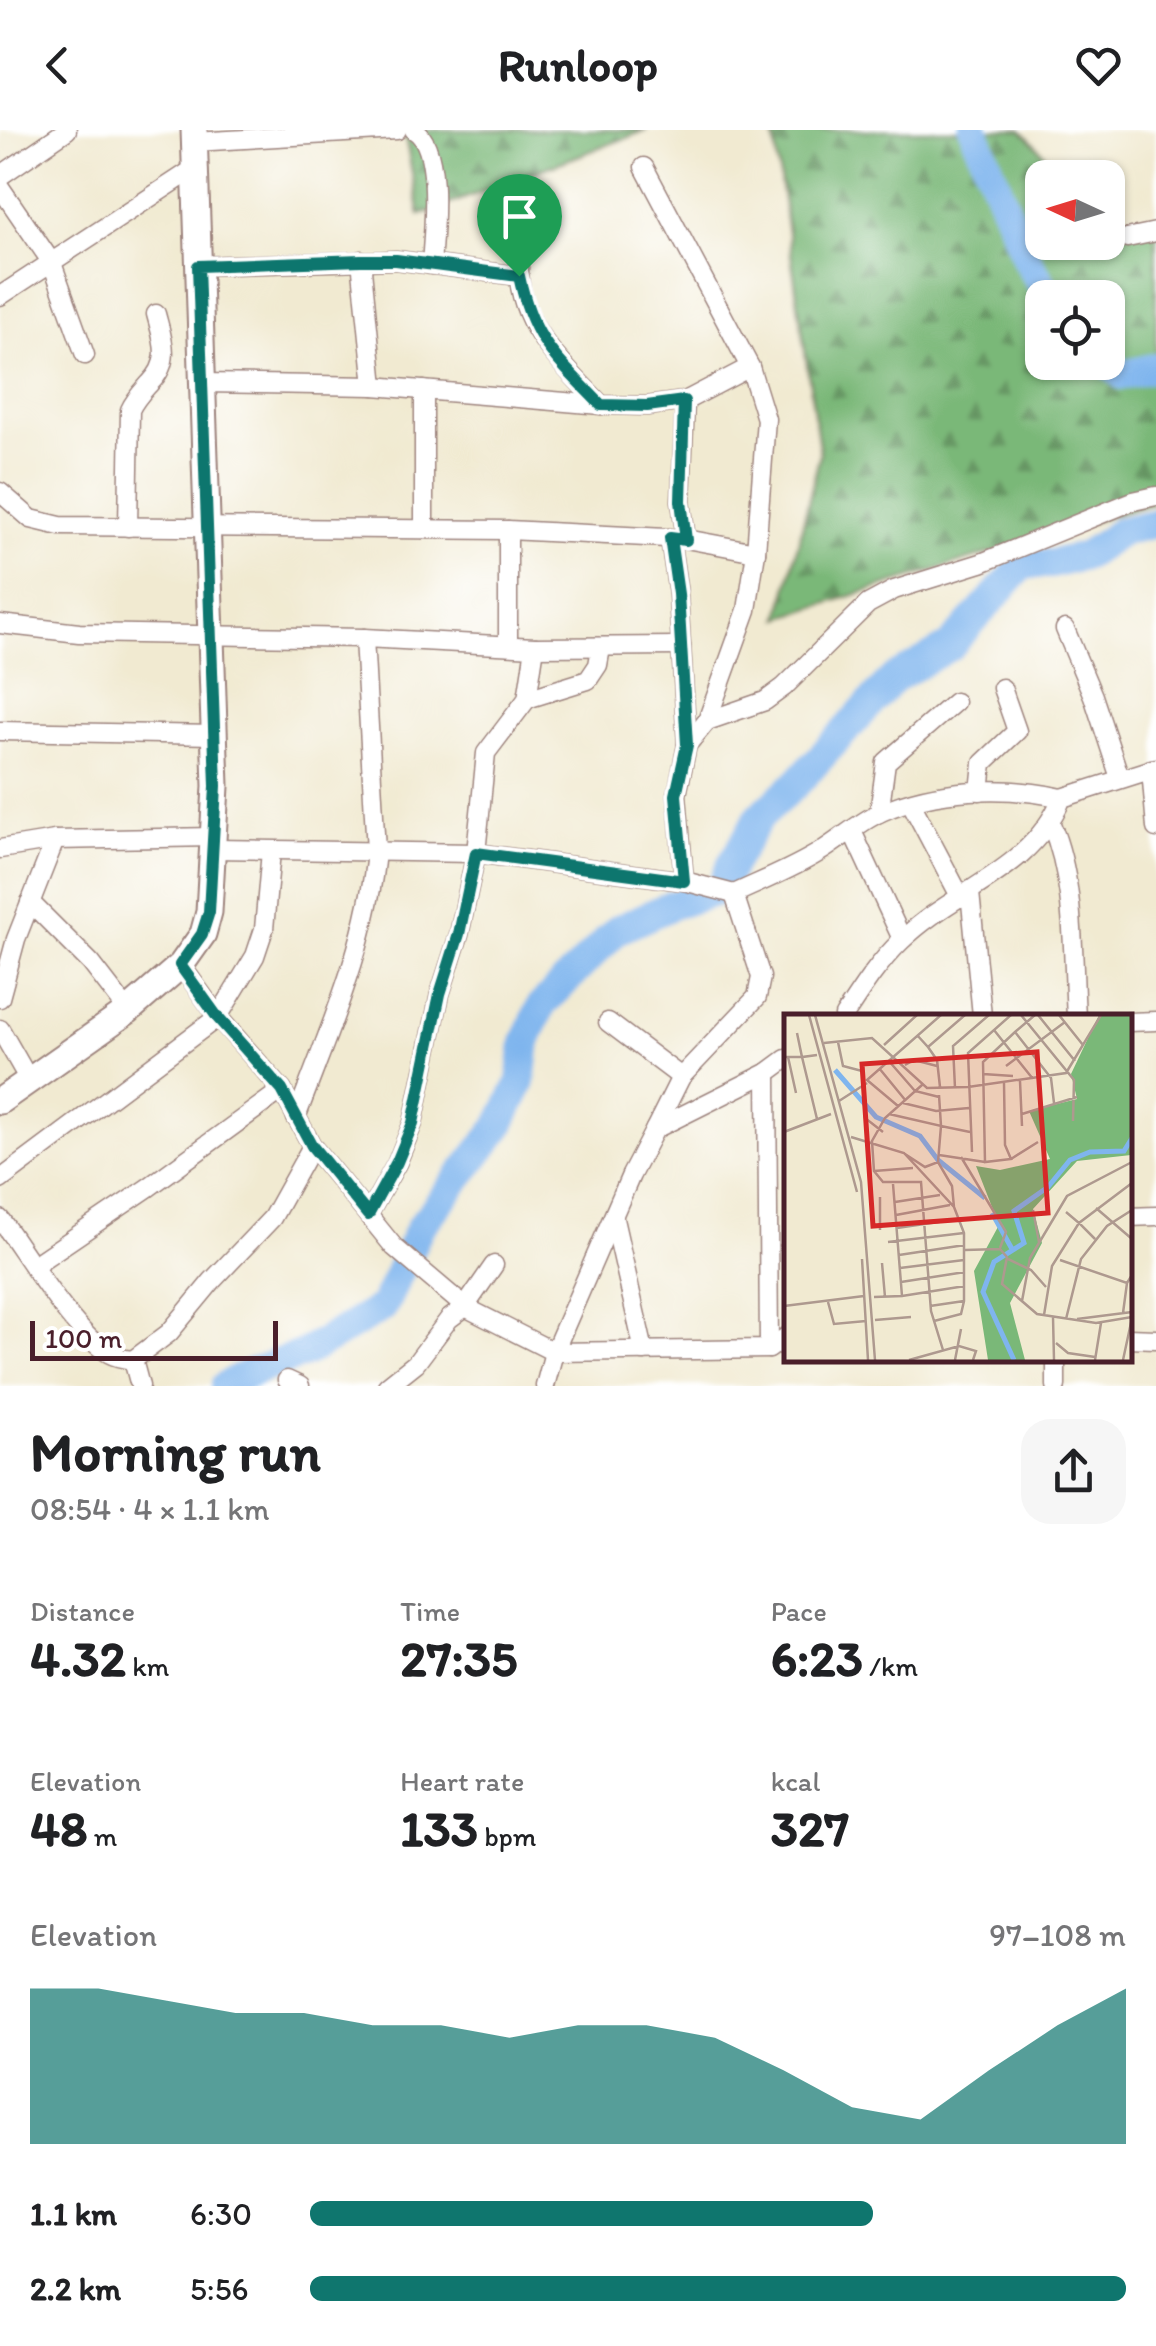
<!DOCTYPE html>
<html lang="en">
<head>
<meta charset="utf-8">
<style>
	:root { --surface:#fff; --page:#f6f6f6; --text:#202124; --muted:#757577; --accent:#0f766e }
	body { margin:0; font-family:Itim,sans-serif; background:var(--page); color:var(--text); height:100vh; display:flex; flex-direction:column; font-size:38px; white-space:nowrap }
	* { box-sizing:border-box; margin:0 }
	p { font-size:32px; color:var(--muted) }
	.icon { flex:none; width:55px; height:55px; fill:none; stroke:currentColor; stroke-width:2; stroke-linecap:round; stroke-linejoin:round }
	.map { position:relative; height:1256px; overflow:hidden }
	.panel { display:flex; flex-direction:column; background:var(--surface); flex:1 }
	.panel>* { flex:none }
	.needle { width:65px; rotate:274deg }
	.controls { position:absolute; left:1025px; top:30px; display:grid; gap:20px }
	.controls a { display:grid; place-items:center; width:100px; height:100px; border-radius:20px; background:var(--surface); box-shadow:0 2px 8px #0004; font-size:50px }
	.scale { position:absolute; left:30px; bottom:25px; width:248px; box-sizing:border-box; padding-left:10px; border:5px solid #4a1f2b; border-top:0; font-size:28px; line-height:35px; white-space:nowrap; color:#4a1f2b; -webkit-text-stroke:8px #fff; paint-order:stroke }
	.pin { position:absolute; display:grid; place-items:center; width:85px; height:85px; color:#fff; margin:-102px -42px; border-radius:50% 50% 50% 0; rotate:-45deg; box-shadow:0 0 10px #0007 }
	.pin .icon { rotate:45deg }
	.round { display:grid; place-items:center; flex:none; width:105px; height:105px; border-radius:30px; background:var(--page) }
	.overview { display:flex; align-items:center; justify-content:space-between; height:170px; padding:0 30px }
	h1 { font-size:55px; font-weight:700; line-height:75px }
	.figures { display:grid; grid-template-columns:repeat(3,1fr); gap:15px; height:170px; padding:10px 30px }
	.figures div { display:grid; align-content:center }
	.figures b { font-size:50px; font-weight:700 }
	.figures small { font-size:28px; font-weight:400 }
	.figures p { font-size:28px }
	.chart { height:280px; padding:20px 30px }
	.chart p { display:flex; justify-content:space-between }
	.chart svg { width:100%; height:180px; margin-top:10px; fill:var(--accent); opacity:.7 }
	ul { padding:0 30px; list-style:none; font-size:32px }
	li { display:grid; grid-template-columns:160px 120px 1fr; align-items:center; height:75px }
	li i { height:25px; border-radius:12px; background:var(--accent) }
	header { display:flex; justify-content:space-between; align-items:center; height:130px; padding:0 30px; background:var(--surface); font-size:45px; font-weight:700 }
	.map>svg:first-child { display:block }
</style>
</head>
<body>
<header><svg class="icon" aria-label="back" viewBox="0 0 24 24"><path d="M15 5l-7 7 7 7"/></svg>Runloop<svg class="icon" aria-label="heart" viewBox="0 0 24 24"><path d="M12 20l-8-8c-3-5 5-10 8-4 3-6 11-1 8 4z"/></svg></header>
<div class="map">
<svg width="1156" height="1256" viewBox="0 0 1156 1256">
	<defs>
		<pattern id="forest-firs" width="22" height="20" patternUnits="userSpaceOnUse" patternTransform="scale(2.5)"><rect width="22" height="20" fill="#7ab878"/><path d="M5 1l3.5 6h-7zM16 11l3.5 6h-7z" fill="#669563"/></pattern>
	</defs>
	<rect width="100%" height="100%" fill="#fff"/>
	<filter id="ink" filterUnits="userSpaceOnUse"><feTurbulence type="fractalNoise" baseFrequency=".01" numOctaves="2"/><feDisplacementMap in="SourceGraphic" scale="20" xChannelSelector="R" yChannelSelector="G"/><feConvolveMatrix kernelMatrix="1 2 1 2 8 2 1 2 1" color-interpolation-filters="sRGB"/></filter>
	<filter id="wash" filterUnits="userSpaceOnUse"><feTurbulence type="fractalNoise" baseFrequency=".0048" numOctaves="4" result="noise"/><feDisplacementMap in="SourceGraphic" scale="40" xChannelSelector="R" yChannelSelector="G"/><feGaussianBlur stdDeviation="2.25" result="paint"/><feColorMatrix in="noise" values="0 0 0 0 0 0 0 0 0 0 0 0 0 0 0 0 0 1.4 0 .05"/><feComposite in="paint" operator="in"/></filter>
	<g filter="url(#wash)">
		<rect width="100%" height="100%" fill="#f1ead1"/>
		<g fill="url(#forest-firs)" stroke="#626c52" stroke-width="2.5" fill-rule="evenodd">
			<polygon points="404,0 647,0 420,85"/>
			<path d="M773,0H1021L1066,47L1042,48V112H1108V90L1122,105L1156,98V372L780,488L820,324ZM1042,168H1108V232H1042Z"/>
		</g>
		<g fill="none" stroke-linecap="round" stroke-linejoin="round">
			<g stroke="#7fb5ee" stroke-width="30">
				<polyline points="974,0 1027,130 1050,168"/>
				<polyline points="1107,232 1123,245 1156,237"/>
				<polyline points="225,1256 250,1243 305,1223 383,1177 420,1097 499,997 521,952 526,912 541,876 617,800 672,775 721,760 731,735 760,686 796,654 893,549 950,516 1024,434 1051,434 1085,426 1122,401 1156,393"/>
			</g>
		</g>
	</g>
	<g filter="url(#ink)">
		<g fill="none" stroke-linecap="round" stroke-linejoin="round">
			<g stroke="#9e847e" stroke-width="21">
				<g id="street">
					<path d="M414,0C443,17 433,104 431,135"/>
					<polyline points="194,12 397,0"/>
					<polyline points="644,37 750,237"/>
					<polyline points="0,46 67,0"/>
					<polyline points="0,57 52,133 85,225"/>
					<path d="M522,71C522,95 519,119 519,143C520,199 566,237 601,275"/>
					<polyline points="1127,108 1156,102"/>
					<polyline points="361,130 374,256"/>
					<polyline points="198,136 396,130 519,146"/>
					<polyline points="0,166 195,38"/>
					<polyline points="424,260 424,399"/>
					<polyline points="685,271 681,371 686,409"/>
					<polyline points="0,362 31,389 60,396 508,400 686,409 756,422 766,289 750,237 685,271 647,276 601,275 374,256 203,253"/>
					<path d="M128,397L130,280C135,269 142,262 150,253C172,231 163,211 156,184"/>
					<polyline points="508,400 508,514"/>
					<polyline points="670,408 678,464 687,615"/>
					<polyline points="0,494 79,503 364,508 535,517 681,516"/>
					<polyline points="1065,499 1093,566 1120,648"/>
					<polyline points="535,517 527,569 486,623 476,723 684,751 734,764"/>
					<polyline points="527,569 588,550 598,535 601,518"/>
					<polyline points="707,591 765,571 784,557 868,474 894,460 981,433 1133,371 1156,366"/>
					<polyline points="0,601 215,605"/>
					<polyline points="1151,639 1156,698"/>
					<polyline points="980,661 983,633 1017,601 1002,558"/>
					<polyline points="911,673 961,768"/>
					<polyline points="879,683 886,632 955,572"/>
					<path d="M1051,694C1076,753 1072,823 1076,886"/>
					<polyline points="852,701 902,809"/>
					<polyline points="0,719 55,710 214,707"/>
					<polyline points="214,719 476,723 459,805 440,864 413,993 397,1033 368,1085"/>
					<polyline points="684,751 677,665 687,615 707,591 747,480 756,422"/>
					<polyline points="970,762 982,886"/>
					<polyline points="30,772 91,833 128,881"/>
					<polyline points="181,835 218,887 282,960 312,1016 394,1117 465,1177 554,1222 769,1219 786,1207"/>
					<polyline points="0,868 16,809 55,710"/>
					<path d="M844,886C861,860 878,833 901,811C955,758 1030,743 1062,668L1156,638"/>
					<polyline points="608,892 681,947"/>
					<polyline points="1128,892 1156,891"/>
					<polyline points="0,899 29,950"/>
					<polyline points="767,943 769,1219"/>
					<path d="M296,988C328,902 368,813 376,721L364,508"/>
					<path d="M655,999L681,947L757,867L761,847L734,764C764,750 795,738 823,720C842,708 861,691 881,682C936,658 1004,655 1062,668"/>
					<polyline points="0,1050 218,887 255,826 264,799 271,721"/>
					<polyline points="1128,1087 1156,1086"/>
					<path d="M0,1089C26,1124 74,1205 110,1224C117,1228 125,1229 133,1230L169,1203L212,1151L272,1088L312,1016"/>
					<polyline points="614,1089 644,1221"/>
					<polyline points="34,1135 149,1057 282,960"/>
					<polyline points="1128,1208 1156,1209"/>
					<polyline points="1056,1228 1056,1256"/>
					<polyline points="133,1230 140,1256"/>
					<polyline points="287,1250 300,1256"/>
					<polyline points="387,1256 416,1233 449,1189 465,1177 494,1135"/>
					<polyline points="545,1256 554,1222 631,1045 655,999 767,943 786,929"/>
				</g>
			</g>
			<g stroke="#9e847e" stroke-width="29">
				<polyline id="secondary" points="0,971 128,881 181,835 203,804 209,782 216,656 194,0"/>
			</g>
			<use href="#street" stroke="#fff" stroke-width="18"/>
			<use href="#secondary" stroke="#fff" stroke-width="25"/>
		</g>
	</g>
	<g fill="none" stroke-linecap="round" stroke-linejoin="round" filter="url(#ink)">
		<g stroke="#fff" stroke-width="20">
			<path id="route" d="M361,130H396L519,146C533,212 557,229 601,275L647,276L684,271L681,371L686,410L670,408L678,464L687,615L676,665L684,751L476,723L459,804L440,864L413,993L397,1032L368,1085L312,1016L282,960L218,888L180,835L202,804L209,782L216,656L198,136Z"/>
		</g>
		<use href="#route" stroke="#0f766e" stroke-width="12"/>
	</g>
	<g transform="translate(784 884)">
		<rect width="348" height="348" fill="#f1ead1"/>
		<path d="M315,1H347V141L293,147L249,195L258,229L226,289L241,346H204L190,257L215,211L192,152L216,156L266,145L245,97L293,85L287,60Z" fill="#7ab878"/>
		<path fill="none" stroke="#7fb5ee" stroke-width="5" d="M51,56L92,103L136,122L154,146L201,184M208,199L228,235M230,346L199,278L210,248L240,229L230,197L264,173L286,146L306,138L340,137L348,124"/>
		<path fill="none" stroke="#ae998f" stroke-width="2.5" d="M25,1L73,178M31,1L77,168L91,346M237,1L290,66L289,107M251,1L231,18L267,64L270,89M254,1L291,47M275,1L299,31M210,16L249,65M13,19L18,43L33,41M133,21L144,33L181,1M54,28L59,52L78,57M40,29L88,24L143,74L184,73L282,59L317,1M100,31L133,1M144,33L153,46L156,73M0,43H18L33,105M4,43L12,79M104,46L131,77L155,83M121,51L130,46L153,52M222,52L281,8M95,54L122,87M199,60L229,62M236,67L238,112M220,69L221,131L227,145L201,148L199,48L231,18M138,71L101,104L88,127L90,157L99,168H137L147,297L159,336M171,74L169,32L205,1M55,87L83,69M119,89L152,97L185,94M81,90V104L99,118M114,92L83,66L157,1M105,100L157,112L155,81M238,100L293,83M0,118L47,100M67,123L120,139L170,193L180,219V287L177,300L150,307M188,138L184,39L227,1M121,140L141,153L154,148L168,172L170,193M155,141L201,148M177,143L222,218L216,234M227,145L254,128M154,148L157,112L186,118M90,157L129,154M111,188L156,181M312,194L348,225M249,196L255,228M112,201L166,191M113,214L175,205M96,216V183M311,225L295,209L348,169M104,228L180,219M181,236L216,235L223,243L218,270L253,300L312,309L348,303M115,241L181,231M78,245L84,346M224,245L247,256L262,273M276,246L343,269L348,261M98,249L101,283M116,254L180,246M117,268L181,258M118,282L181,272M90,283L118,282L109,170M238,287L246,244L283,182L348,148M44,288L50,310L82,307M0,292L80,282M146,292L180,287M339,299L343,269M260,301L268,252L295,209L282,198M269,303L270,346M282,305L297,245L323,212L348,196M293,305L348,298M91,306L127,303M272,329L284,339L311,343M125,346L175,332L192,337L189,346M171,346L177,315M311,346L317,309M339,346L348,304"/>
		<path fill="#d62828" fill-opacity="0.15" stroke="#d62828" stroke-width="5" d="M253,38L264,199L89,212L78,50Z"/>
		<rect width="348" height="348" fill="none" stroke="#4a1f2b" stroke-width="5"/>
	</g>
</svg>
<div class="controls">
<a><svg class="needle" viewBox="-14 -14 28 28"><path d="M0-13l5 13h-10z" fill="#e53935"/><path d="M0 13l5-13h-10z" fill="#757577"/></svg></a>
<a><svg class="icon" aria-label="locate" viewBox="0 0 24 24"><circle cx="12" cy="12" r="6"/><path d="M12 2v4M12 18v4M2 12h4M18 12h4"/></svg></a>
</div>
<div class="scale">100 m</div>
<div class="pin" style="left:519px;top:146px;background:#1e9e55"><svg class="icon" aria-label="arrive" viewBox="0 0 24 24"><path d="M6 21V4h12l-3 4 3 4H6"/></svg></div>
</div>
<section class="panel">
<div class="overview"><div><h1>Morning run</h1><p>08:54 · 4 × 1.1 km</p></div><a class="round"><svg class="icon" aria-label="share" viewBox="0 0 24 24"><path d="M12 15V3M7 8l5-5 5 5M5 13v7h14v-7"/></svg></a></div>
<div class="figures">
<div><p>Distance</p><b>4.32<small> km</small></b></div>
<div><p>Time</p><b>27:35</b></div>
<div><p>Pace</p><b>6:23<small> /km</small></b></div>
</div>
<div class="figures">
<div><p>Elevation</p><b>48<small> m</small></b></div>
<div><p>Heart rate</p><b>133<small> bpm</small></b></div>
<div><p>kcal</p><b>327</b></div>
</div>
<div class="chart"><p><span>Elevation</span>97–108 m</p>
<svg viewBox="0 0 160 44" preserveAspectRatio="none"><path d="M0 44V6L10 6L20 9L30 12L40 12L50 15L60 15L70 18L80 15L90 15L100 18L110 26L120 35L130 38L140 26L150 15L160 6V44z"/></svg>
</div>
<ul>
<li><b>1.1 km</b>6:30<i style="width:69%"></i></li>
<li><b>2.2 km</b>5:56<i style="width:100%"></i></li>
</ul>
</section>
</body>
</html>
